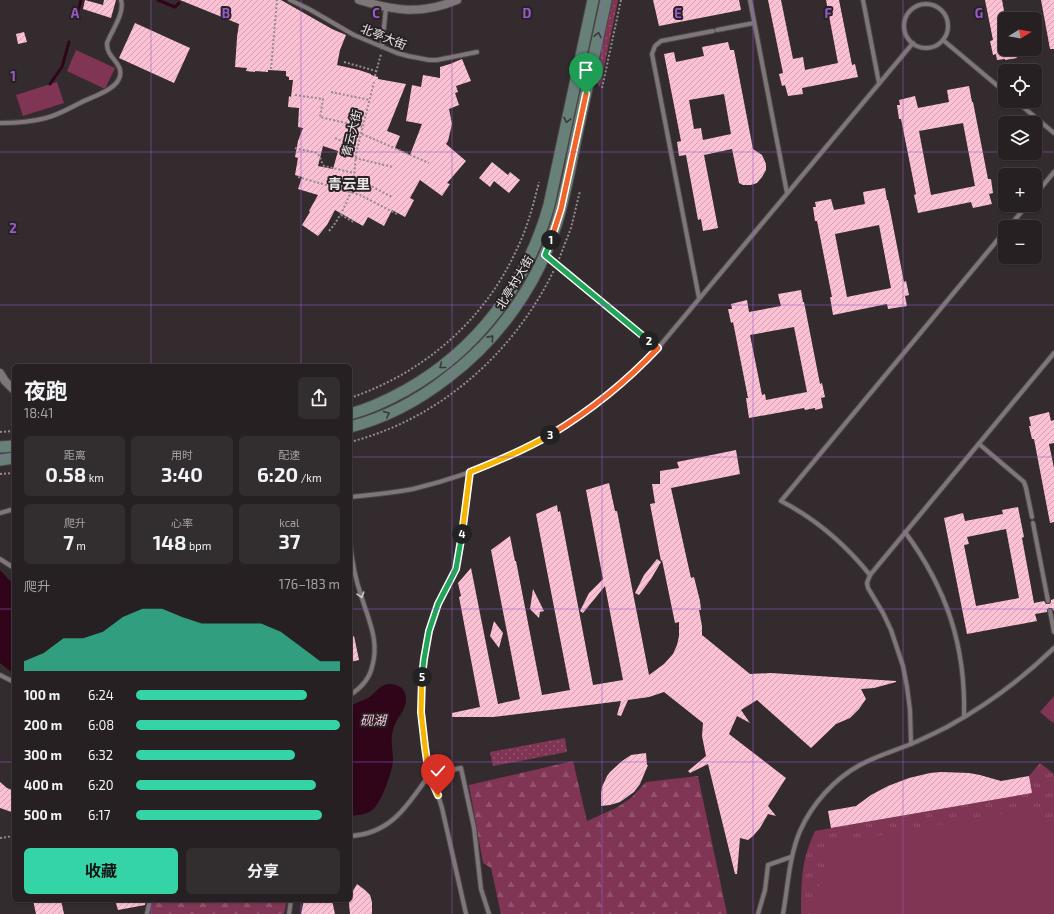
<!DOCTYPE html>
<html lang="zh">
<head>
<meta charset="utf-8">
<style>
	:root { --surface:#262022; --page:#322d2f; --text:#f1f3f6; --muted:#a4a3a5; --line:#423e40; --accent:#35d4a7 }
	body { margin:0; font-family:"Exo 2","Noto Sans SC",sans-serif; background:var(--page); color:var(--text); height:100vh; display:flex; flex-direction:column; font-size:15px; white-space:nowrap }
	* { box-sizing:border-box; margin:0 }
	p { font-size:13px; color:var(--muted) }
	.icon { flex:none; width:22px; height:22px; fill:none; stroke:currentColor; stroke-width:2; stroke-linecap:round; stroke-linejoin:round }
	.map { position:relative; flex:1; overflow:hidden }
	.details { position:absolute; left:12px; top:364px; width:340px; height:538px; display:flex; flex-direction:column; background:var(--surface); border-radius:6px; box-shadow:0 1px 3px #0004,0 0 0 1px var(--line) }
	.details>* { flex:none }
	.needle { width:26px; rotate:79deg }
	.controls { position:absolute; left:998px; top:12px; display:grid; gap:8px }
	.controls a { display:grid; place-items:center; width:44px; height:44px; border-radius:6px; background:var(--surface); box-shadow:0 1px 3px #0004,0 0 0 1px var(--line); font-size:20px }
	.pin { position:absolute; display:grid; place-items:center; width:34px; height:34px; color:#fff; margin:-41px -17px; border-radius:50% 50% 50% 0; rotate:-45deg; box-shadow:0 0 4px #0007 }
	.pin .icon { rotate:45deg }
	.km { position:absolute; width:20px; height:20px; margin:-10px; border-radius:50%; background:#222; color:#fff; font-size:11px; line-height:20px; text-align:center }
	.round { display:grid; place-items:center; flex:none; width:42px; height:42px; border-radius:6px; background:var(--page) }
	.headline { display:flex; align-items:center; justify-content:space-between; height:68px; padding:0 12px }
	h1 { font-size:22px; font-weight:700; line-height:30px }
	.metrics { display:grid; grid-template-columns:repeat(3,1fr); gap:6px; height:68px; padding:4px 12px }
	.metrics div { display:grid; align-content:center; border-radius:6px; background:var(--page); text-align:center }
	.metrics b { font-size:20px; font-weight:700 }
	.metrics small { font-size:11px; font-weight:400 }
	.metrics p { font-size:11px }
	.chart { height:112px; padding:8px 12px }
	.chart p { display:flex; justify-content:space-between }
	.chart svg { width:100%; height:72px; margin-top:4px; fill:var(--accent); opacity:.7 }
	.primary-button { display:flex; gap:8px; margin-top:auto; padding:8px 12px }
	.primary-button a { flex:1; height:46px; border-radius:6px; background:var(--accent); color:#111; font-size:16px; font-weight:700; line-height:46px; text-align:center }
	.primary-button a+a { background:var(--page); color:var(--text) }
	ul { padding:0 12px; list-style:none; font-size:13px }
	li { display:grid; grid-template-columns:64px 48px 1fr; align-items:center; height:30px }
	li i { height:10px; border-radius:5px; background:var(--accent) }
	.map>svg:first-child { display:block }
</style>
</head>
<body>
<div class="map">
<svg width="1054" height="914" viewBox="0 0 1054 914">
	<defs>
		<pattern id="grass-dots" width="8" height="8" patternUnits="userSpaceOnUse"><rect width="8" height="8" fill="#813555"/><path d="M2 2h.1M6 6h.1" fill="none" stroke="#93526d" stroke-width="1.8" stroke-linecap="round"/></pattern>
		<pattern id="forest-firs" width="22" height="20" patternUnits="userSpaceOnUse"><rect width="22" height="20" fill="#813555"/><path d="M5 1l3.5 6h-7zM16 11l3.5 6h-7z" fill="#93526d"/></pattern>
		<pattern id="park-tufts" width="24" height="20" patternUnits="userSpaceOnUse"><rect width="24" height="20" fill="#813555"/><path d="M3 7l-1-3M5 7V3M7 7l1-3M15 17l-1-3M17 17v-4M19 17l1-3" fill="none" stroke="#93526d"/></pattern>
		<pattern id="building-hatch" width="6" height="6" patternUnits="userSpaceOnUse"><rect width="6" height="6" fill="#fdc1d6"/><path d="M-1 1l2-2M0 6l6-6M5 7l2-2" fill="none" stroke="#cfa2b2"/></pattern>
	</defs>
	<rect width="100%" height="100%" fill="#332b2e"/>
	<g fill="url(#grass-dots)">
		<polygon points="611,0 618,0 600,87 594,79"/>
		<polygon points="565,738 567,752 493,766 490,752"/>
	</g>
	<g fill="url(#forest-firs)">
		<polygon points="573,761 587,821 616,808 631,798 646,782 698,776 727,914 501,914 491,868 483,863 469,785"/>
		<polygon points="152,900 287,900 284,914 151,914"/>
	</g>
	<path fill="url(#park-tufts)" d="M1040,763L1054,774V914H801C801,902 801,891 802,879C803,862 808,846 815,831L1031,793L1029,776Z"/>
	<g fill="#813555">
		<polygon points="76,50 115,68 105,89 67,71"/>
		<polygon points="57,82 64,103 23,116 16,95"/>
		<polygon points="1054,696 1054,722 1053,723 1040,712"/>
		<path d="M1041,807L1045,828L1054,835V914H815C815,896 819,881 829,865L826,845Z"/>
	</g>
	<g fill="#300519">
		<polygon points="0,570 14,585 14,674 0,663"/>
		<path d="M387,684C394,684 402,685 405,693C410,708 396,717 393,730C390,740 393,750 393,761C392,772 381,805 371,811C365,815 357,815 350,816V707C356,702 362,701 368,698C376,693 376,688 387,684Z"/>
	</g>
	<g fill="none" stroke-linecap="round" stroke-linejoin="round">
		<g stroke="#300519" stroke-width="3">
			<polyline points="158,0 175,7 179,3"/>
			<polyline points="78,12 81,0"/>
			<polyline points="50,84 62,67 69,42"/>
		</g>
	</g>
	<g fill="url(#building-hatch)" fill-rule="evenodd">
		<polygon points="85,0 103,5 104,0 116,0 111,18 83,9"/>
		<path d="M180,0H281L332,29L346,35L340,50L337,65L359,70L371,74V75L378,77V79L406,84L387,131L400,136L395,148L410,155L422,124L406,121L412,85L421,87L423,75L440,78V67L450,64L462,59L471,81L456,86L458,92L455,93L459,105L449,109L452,124L448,141L446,144L466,161L447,183L450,184L442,196L420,180L410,198L414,200L405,217L392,210L384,226L368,217L363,226L335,210L327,225L318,236L302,225L310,212L309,211L318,195L298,189L302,177L295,175L298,158L295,157L298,141L303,128L298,127L299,108L288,107L289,96L291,97L293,80H289V77L286,76V71L268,70V72L255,71V72L246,71L247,68L235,67L237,38V37L239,24ZM323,146L338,151L333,169L318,166Z"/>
		<polygon points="653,0 739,0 741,10 659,26"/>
		<polygon points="768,0 781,0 793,59 803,57 805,70 838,63 826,0 839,0 852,65 855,64 858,77 802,88 803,94 788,96 785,85 782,86 779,74 783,73"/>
		<polygon points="985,0 1002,0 1005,16 1005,49 1015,49 1017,58 1005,60 1005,59 997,60 996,54 993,55 990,41 993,40"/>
		<polygon points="1041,0 1054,0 1054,49 1050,49"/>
		<polygon points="135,23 190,48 174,83 119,58"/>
		<polygon points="24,32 27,42 18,44 16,34"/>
		<path d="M728,42L730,50H734L753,149L762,155L766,164V170L762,177L757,183L751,185H743L739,183L732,149L704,155L718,228L703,231L701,219L698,220L686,155L679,156L677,142L681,141L664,54L674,52L676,62L704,56L702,47ZM724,94L731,134L703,140L701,128L694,129L689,100Z"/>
		<path d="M969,86L972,102H973L988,179H991L993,193L989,194L992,204L973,208L971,202L918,213L914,195L916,194L901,119H899L897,105H900L899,100L915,96L918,108L949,102L947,90ZM963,123L975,186L931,195L919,131Z"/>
		<polygon points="492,162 508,175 510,172 520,180 509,193 494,181 490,187 479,178"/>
		<path d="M885,188L887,200H888L904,282L906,281L909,295L905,296L907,306L888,309L887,304L833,315L830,297H832L817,221H815L813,207H816L815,202L831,199L834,210L865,204L863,192ZM879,225L891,288L847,297L835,234Z"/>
		<path d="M801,290L803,302H804L820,384L822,383L825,397L821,398L823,408L815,410V408L805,410L804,408L749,418L746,398H748L733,322L731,323L728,309H732L731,304L747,300L749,312L781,306L778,294ZM794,327L807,392L766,400L765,394L762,395L750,335Z"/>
		<polygon points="1049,412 1051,421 1054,420 1054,443 1049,444 1054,468 1054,522 1050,523 1034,439 1032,439 1029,426 1031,426 1029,417"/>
		<polygon points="736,450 740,474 671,488 691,578 694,577 700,601 701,610 699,610 702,626 702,635 750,674 771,673 896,681 896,682 874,688 861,689 866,699 859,709 850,718 836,724 811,748 757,700 741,710 750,723 737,716 729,734 786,778 768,806 776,816 768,814 760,828 753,836 748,840 740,838 737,874 735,874 708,764 690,773 688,771 706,756 702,736 703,723 664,692 649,697 628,700 621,716 617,715 621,701 493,717 452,717 452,713 480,707 459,597 461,596 458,583 471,568 498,704 520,699 491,550 510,536 515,561 516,561 542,695 570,690 536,514 557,505 558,512 560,511 593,685 623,680 605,586 583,613 580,611 589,593 603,579 586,490 609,483 615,511 617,511 649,675 664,664 673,654 677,645 679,636 679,622 675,623 662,560 661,561 650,504 655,503 652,484 660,484 660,471 679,468 677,462"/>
		<path d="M1018,507L1024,537L1022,538L1034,603L1044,601L1046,604H1048L1051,603V600L1054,599V611L1052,608H1049L1047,610V612L1035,614L1037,621L967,634L944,518L963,513L965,521L1003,514L1002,510ZM1006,529L1019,598L976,606L964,545L969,544L967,537Z"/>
		<polygon points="657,559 661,562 651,579 639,595 635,593 644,575"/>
		<polygon points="533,589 544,611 540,612 539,618 530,609"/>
		<polygon points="494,621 503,633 499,648 490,636"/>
		<polygon points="354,636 359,660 350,662 350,637"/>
		<polygon points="646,753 647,765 648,765 640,784 634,792 620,802 610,805 601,806 601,793 602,787 607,776 610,772 622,761 631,755"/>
		<polygon points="941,772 969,773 980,775 1001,781 1029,776 1032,793 831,828 828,811 856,806 871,795 888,786 909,778 930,773"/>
		<polygon points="0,782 7,788 14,791 14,813 6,810 0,808"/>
		<polygon points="357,884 365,890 370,895 372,902 372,914 350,914 349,904 350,896"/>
		<polygon points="33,900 61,900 64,914 36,914"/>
		<polygon points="115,900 146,900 145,905 118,910"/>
		<polygon points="304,900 332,900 335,914 301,914"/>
	</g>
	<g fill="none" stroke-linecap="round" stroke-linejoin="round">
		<g stroke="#4c4748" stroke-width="6">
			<g id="service">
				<polyline points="290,0 309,9 354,35 397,53 408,56 429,60 437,60 477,52"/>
				<polyline points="750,0 787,193"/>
				<polyline points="863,0 879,83"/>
				<circle cx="926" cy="26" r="22"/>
				<polyline points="717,30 754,23"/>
				<polyline points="943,40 1005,92"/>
				<polyline points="382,47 386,7"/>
				<polyline points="1016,101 1054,133"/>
				<path d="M0,123C16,123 31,122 46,118C58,115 68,109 80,103C91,97 117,90 120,76C123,62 106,58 107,43C112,30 125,13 121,0"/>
				<polyline points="1035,195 1054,172"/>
				<polyline points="1009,227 1027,205"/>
				<path d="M1005,231L781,501C816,519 845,544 870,575L1054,353"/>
				<polyline points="546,255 658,348"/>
				<polyline points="699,298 652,54 655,46 661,41 713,31"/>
				<polyline points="979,444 1024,482 1026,488 1032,517"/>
				<path d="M350,497C371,495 392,493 413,489C507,467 592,418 658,348L913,43"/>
				<polyline points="0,513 14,509"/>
				<polyline points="1033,523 1048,601"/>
				<path d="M905,532C947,589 966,647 964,717"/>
				<path d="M350,543C352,561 355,578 361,595C368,619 380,641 372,667C369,680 361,688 350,695"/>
				<polyline points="0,559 14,568"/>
				<polyline points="870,575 867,583 868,588 883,613 891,630 903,666 907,687 910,710 911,744"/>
				<polyline points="1050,611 1054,632"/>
				<polyline points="0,675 14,682"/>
				<path d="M350,836C391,834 408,805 429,775L461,768L474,828L481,889L489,914"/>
				<polyline points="147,914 150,900"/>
				<polyline points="289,914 291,900"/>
				<polyline points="466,914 442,808 438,795 429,775 425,747 421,712 422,674 426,643 434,615 438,605 457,566 471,472"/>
				<polyline points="758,914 765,890 768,865 791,857"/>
				<path d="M783,914C788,886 789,857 800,831C812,804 834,779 860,765C876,756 894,751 911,744C923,739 935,733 947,727C987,705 1021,680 1054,648"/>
			</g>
		</g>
		<g stroke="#4c4748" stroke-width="10">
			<g id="minor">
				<path d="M359,0C395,11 421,15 457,0"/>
				<polyline points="0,373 5,381 14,390"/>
			</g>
		</g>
		<g stroke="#4c4748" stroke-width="13">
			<g id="secondary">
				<path d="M350,414C369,409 388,400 406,390C477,350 527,284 549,205L593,0"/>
				<path d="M350,427C385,418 419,400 447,378C499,339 538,284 557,222C566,193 571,163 577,134C587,89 596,45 606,0"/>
				<polyline points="0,447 14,446"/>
				<polyline points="0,460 14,458"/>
			</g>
		</g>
		<g stroke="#928c8e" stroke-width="2" stroke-dasharray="2 2" stroke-linecap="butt">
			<polyline points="344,62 376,71"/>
			<polyline points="271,69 277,0"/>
			<polyline points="375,76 381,54"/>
			<polyline points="602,88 621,0"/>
			<polyline points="331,92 370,100"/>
			<polyline points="295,95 323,99 320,117 363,127"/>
			<polyline points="362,134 429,163"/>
			<polyline points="335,138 357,148"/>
			<path d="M295,148C300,150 314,151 318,154C321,158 321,162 324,166L354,173"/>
			<polyline points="355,158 393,167"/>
			<polyline points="298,177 337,188 360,195 397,214"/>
			<polyline points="353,180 371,186 392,197"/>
			<polyline points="341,215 355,223"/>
			<polyline points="329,231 334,225 342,212 351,192 354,178 356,154 374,82"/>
			<polyline points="559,259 571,228 580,191"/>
			<path d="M350,398C423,373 483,322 516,251C527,229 533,206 539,182"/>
			<polyline points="0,432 14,431"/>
			<path d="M350,442C440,419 514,353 554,270"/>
			<polyline points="0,474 14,473"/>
			<polyline points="0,838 14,836"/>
		</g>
		<use href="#service" stroke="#7e7678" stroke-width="4"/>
		<use href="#minor" stroke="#7e7678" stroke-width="8"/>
		<use href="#secondary" stroke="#678179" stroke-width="11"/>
	</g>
	<defs><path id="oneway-chevron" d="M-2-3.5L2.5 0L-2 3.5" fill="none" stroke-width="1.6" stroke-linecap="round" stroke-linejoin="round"/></defs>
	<g stroke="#383a39">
		<use href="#oneway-chevron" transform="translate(598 35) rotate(-78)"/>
		<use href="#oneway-chevron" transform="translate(567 120) rotate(102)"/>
		<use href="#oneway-chevron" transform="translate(491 338) rotate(-48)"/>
		<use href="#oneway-chevron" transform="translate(442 366) rotate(142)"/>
		<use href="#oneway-chevron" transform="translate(387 414) rotate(-24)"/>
	</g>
	<use stroke="#d0cbcc" href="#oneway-chevron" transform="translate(361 595) rotate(73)"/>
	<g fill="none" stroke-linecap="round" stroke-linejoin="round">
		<g stroke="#fff" stroke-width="8">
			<polyline id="split-1" points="551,240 561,209 586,94"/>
		</g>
		<g stroke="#fff" stroke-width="8">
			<polyline id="split-2" points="551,240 545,255 649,341"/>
		</g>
		<g stroke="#fff" stroke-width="8">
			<path id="split-3" d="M550,435C590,411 626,382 658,348L649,341"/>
		</g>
		<g stroke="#fff" stroke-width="8">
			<path id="split-4" d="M462,534L470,472C498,461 524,450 550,435"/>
		</g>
		<g stroke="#fff" stroke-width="8">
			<polyline id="split-5" points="422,677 424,659 429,631 438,604 456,569 462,534"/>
		</g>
		<g stroke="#fff" stroke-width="8">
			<polyline id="split-6" points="422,677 421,712 425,747 429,775 438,795"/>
		</g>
		<use href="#split-1" stroke="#f0652b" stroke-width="5"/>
		<use href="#split-2" stroke="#22a559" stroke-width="5"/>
		<use href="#split-3" stroke="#f0652b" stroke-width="5"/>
		<use href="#split-4" stroke="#f5b400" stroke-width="5"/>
		<use href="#split-5" stroke="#22a559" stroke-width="5"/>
		<use href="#split-6" stroke="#f5b400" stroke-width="5"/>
	</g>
	<path fill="none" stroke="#975bc9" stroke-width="1" stroke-opacity="0.55" d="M151,0V366M301,0V366M452,0V914M602,0V914M753,0V914M903,0V914M0,152H1005M1035,152H1054M0,305H1054M0,457H14M350,457H1054M0,609H14M350,609H1054M0,762H14M350,762H1054M151,900V914M301,900V914"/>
	<g text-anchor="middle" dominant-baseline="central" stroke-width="4" stroke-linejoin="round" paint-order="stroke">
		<g font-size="12" fill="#ebe7e8" stroke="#292224">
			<text transform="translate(384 36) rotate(22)">北亭大街</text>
			<text transform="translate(351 133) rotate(-76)">青云大街</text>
			<text transform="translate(514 282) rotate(-59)">北亭村大街</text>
		</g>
		<g font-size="13" font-style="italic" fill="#f7c5d6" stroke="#292224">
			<text x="373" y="720">砚湖</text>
		</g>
		<g font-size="14" font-weight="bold" fill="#ebe7e8" stroke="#292224">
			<text x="349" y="183">青云里</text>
		</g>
	</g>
	<g font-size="13" text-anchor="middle" font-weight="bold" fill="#975bc9" stroke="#292224" stroke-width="4" stroke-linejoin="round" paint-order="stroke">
		<text x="75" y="18">A</text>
		<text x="226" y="18">B</text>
		<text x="376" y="18">C</text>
		<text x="527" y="18">D</text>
		<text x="678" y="18">E</text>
		<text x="828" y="18">F</text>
		<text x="979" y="18">G</text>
		<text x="13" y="81">1</text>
		<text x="13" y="233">2</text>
	</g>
</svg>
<div class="controls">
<a><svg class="needle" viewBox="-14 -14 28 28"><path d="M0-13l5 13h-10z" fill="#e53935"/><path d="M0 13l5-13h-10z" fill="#a4a3a5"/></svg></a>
<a><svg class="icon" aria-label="locate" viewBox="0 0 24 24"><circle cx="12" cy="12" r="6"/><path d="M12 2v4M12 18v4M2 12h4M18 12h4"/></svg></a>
<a><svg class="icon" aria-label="layers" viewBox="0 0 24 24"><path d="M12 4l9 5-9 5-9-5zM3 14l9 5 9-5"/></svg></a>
<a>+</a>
<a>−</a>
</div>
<div class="pin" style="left:586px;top:94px;background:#1e9e55"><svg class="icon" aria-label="arrive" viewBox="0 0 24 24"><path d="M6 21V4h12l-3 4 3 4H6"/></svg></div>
<div class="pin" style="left:438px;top:795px;background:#d93025"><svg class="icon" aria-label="check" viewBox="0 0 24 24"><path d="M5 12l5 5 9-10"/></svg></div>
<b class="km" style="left:551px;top:240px">1</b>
<b class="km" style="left:649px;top:341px">2</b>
<b class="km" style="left:550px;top:435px">3</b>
<b class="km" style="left:462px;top:534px">4</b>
<b class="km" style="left:422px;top:677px">5</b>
<section class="details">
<div class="headline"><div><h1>夜跑</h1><p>18:41</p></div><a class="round"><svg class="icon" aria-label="share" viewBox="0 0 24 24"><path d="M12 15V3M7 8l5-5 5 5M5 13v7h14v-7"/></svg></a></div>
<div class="metrics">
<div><p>距离</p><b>0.58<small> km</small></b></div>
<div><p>用时</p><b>3:40</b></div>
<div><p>配速</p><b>6:20<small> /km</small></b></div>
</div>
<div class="metrics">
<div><p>爬升</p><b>7<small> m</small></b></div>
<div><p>心率</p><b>148<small> bpm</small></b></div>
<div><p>kcal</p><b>37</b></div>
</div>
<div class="chart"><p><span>爬升</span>176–183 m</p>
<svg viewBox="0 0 160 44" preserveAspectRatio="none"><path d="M0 44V38L10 33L20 24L30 24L40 20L50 11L60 6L70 6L80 11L90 15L100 15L110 15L120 15L130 20L140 29L150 38L160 38V44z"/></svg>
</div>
<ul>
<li><b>100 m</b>6:24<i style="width:84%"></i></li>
<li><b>200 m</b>6:08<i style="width:100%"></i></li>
<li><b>300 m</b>6:32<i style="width:78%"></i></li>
<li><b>400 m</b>6:20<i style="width:88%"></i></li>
<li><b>500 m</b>6:17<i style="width:91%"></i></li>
</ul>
<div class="primary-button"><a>收藏</a><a>分享</a></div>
</section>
</div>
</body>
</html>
